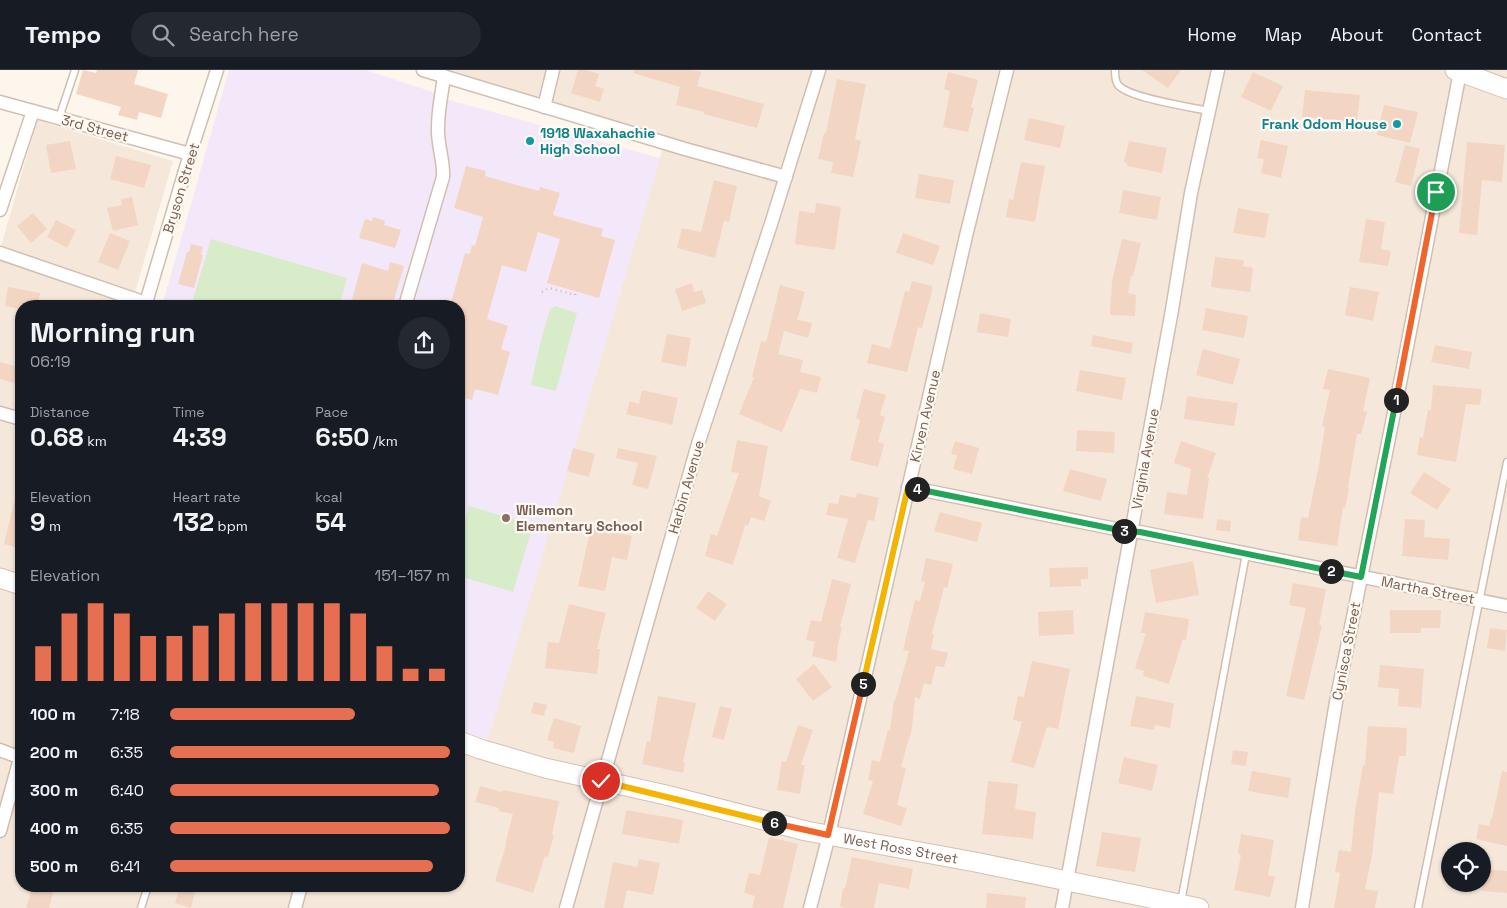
<!DOCTYPE html>
<html lang="en">
<head>
<meta charset="utf-8">
<style>
	:root { --surface:#171b24; --page:#242831; --text:#f1f3f6; --muted:#9ea1a6; --line:#363941; --accent:#e76f51 }
	body { margin:0; font-family:"Space Grotesk",sans-serif; background:var(--page); color:var(--text); height:100vh; display:flex; flex-direction:column; font-size:19px; white-space:nowrap }
	* { box-sizing:border-box; margin:0 }
	p { font-size:16px; color:var(--muted) }
	.icon { flex:none; width:28px; height:28px; fill:none; stroke:currentColor; stroke-width:2; stroke-linecap:round; stroke-linejoin:round }
	.map { position:relative; flex:1; overflow:hidden }
	.details { position:absolute; left:15px; top:230px; width:450px; height:592px; display:flex; flex-direction:column; background:var(--surface); border-radius:20px; box-shadow:0 1px 4px #0004 }
	.details>* { flex:none }
	.fabs { position:absolute; left:1441px; top:772px; display:grid; gap:10px }
	.fabs a { display:grid; place-items:center; width:50px; height:50px; border-radius:50%; background:var(--surface); box-shadow:0 1px 4px #0004; font-size:25px }
	.pin { position:absolute; display:grid; place-items:center; width:42px; height:42px; color:#fff; margin:-21px; border:2px solid #fff; border-radius:50%; box-shadow:0 1px 5px #0007 }
	.km { position:absolute; width:25px; height:25px; margin:-12px; border-radius:50%; background:#222; color:#fff; font-size:14px; line-height:25px; text-align:center }
	.round { display:grid; place-items:center; flex:none; width:52px; height:52px; border-radius:26px; background:var(--page) }
	.overview { display:flex; align-items:center; justify-content:space-between; height:85px; padding:0 15px }
	h1 { font-size:28px; font-weight:800; line-height:38px }
	.figures { display:grid; grid-template-columns:repeat(3,1fr); gap:8px; height:85px; padding:5px 15px }
	.figures div { display:grid; align-content:center }
	.figures b { font-size:25px; font-weight:800 }
	.figures small { font-size:14px; font-weight:400 }
	.figures p { font-size:14px }
	.chart { height:140px; padding:10px 15px }
	.chart p { display:flex; justify-content:space-between }
	.chart svg { width:100%; height:90px; margin-top:5px; stroke:var(--accent); stroke-width:6 }
	ul { padding:0 15px; list-style:none; font-size:16px }
	li { display:grid; grid-template-columns:80px 60px 1fr; align-items:center; height:38px }
	li i { height:12px; border-radius:6px; background:var(--accent) }
	header { display:flex; align-items:center; gap:30px; box-sizing:border-box; height:70px; padding:0 25px; background:var(--surface); border-bottom:1px solid var(--line) }
	header strong { font-size:24px }
	nav { display:flex; gap:28px; margin-inline-start:auto; font-size:18px }
	.search { width:350px; height:45px; background:var(--page); display:flex; align-items:center; gap:12px; box-sizing:border-box; padding:0 18px; border-radius:28px; color:var(--muted); font-size:19px }
	.map>svg:first-child { display:block }
</style>
</head>
<body>
<header>
<strong>Tempo</strong>
<div class="search"><svg class="icon" aria-label="search" viewBox="0 0 24 24"><circle cx="10" cy="10" r="6"/><path d="M15 15l6 6"/></svg>Search here</div>
<nav><a>Home</a><a>Map</a><a>About</a><a>Contact</a></nav>
</header>
<div class="map">
<svg width="1507" height="838" viewBox="0 0 1507 838">
	<rect width="100%" height="100%" fill="#fdf6ec"/>
	<path fill="#f5e8da" fill-rule="evenodd" d="M443,0H1507V838H0V180L37,50L173,91L131,236H21V816H459V677L483,685L666,67ZM1450,781H1482V814H1450Z"/>
	<polygon fill="#f3e8fa" points="229,0 365,0 430,21 449,30 660,88 488,670 459,660 459,236 162,236"/>
	<g fill="#d8ecc9">
		<polygon points="211,169 347,208 339,236 191,236"/>
		<polygon points="555,236 577,243 556,321 531,315 540,274 550,239"/>
		<polygon points="469,436 533,455 513,522 459,506 459,472"/>
	</g>
	<g fill="#f3d5c3">
		<polygon points="83,0 96,3 97,0 138,0 134,14 168,24 161,48 139,42 137,50 118,45 121,37 76,24"/>
		<polygon points="578,0 586,0 599,4 595,16 604,19 600,32 571,23"/>
		<polygon points="634,0 692,0 701,2 697,16 764,34 757,58 703,44 704,42 676,35 680,17 633,3"/>
		<polygon points="1142,0 1181,0 1168,18"/>
		<polygon points="948,2 978,10 971,37 974,38 968,62 943,57 950,21 944,19"/>
		<polygon points="1253,2 1283,16 1271,41 1241,27"/>
		<polygon points="837,9 866,14 855,69 861,71 853,107 831,103 833,92 818,89 824,63 826,63"/>
		<polygon points="1305,20 1360,25 1357,52 1302,47"/>
		<polygon points="1384,35 1418,42 1410,73 1377,65"/>
		<polygon points="1029,48 1065,56 1060,78 1024,70"/>
		<polygon points="1261,70 1288,76 1281,108 1261,103 1264,89 1257,88"/>
		<polygon points="70,71 76,99 51,103 46,75"/>
		<polygon points="1129,71 1167,78 1162,103 1127,96 1127,93 1124,92"/>
		<polygon points="1467,72 1505,75 1502,112 1482,110 1477,165 1459,163"/>
		<polygon points="1405,75 1420,79 1411,116 1395,112"/>
		<polygon points="116,86 151,95 144,118 110,109"/>
		<polygon points="1021,92 1045,96 1035,152 1006,147 1009,129 1013,130"/>
		<polygon points="466,96 486,101 485,106 539,121 540,117 560,123 553,145 603,159 601,166 615,170 599,228 547,213 560,169 538,162 526,202 502,195 487,249 508,256 501,279 510,282 498,325 475,319 472,330 459,326 459,236 450,236 465,183 470,184 472,175 475,176 483,147 454,138"/>
		<polygon points="919,104 954,110 950,134 915,128"/>
		<polygon points="714,110 737,116 729,152 724,151 715,188 677,178 682,158 701,162"/>
		<polygon points="1123,120 1161,127 1157,150 1119,143"/>
		<polygon points="132,127 138,155 113,161 107,138 122,135 121,129"/>
		<polygon points="816,133 841,137 835,180 795,174 799,141 815,143"/>
		<polygon points="1238,138 1269,144 1265,168 1233,163"/>
		<polygon points="33,143 47,159 31,173 17,156"/>
		<polygon points="373,147 385,151 384,155 401,160 395,178 359,168 365,149 372,151"/>
		<polygon points="1366,149 1385,152 1381,179 1391,181 1388,196 1359,192"/>
		<polygon points="56,150 76,160 67,178 47,167"/>
		<polygon points="110,163 130,171 118,200 98,192"/>
		<polygon points="903,163 940,176 933,195 896,183"/>
		<polygon points="1122,169 1141,173 1133,206 1131,206 1128,223 1136,225 1135,246 1110,245 1112,211"/>
		<polygon points="191,174 203,177 201,185 203,185 194,218 178,214 187,182 189,182"/>
		<polygon points="1215,187 1244,190 1243,196 1253,198 1250,222 1211,217"/>
		<polygon points="390,192 404,196 392,236 362,236 351,233 362,193 388,201"/>
		<polygon points="912,211 932,216 932,221 922,258 918,257 907,302 867,293 872,274 890,279 905,221 909,222"/>
		<polygon points="692,213 694,222 702,220 706,233 682,241 675,219"/>
		<polygon points="780,215 805,222 797,250 812,253 808,268 784,261 778,284 803,290 800,302 821,307 817,323 800,319 782,362 739,344 754,307 752,307 761,271 766,272"/>
		<polygon points="8,217 40,223 38,236 21,236 21,239 5,236"/>
		<polygon points="1350,217 1379,222 1373,251 1345,245"/>
		<polygon points="1206,238 1248,246 1244,268 1202,260"/>
		<polygon points="980,243 1011,249 1008,267 977,262"/>
		<polygon points="667,264 691,268 686,297 661,292"/>
		<polygon points="1093,265 1133,273 1131,284 1091,276"/>
		<polygon points="1435,275 1472,282 1469,299 1431,292"/>
		<polygon points="1203,279 1240,289 1233,315 1196,305"/>
		<polygon points="0,292 21,298 21,315 0,309"/>
		<polygon points="1328,299 1370,308 1363,341 1367,342 1361,364 1357,364 1348,417 1349,418 1345,438 1343,437 1337,476 1298,470 1301,447 1308,448 1319,395 1325,357 1322,356 1330,320 1323,319"/>
		<polygon points="1080,300 1126,308 1122,330 1076,321"/>
		<polygon points="1433,315 1482,319 1480,335 1466,334 1456,392 1417,385 1420,367 1423,368 1428,340 1431,340"/>
		<polygon points="864,319 886,325 880,345 885,347 878,372 884,374 878,397 850,390 860,350 856,348"/>
		<polygon points="642,320 678,328 672,355 626,344 630,331 639,334"/>
		<polygon points="1187,326 1238,333 1234,356 1184,349"/>
		<polygon points="1077,360 1115,362 1114,383 1076,381"/>
		<polygon points="737,370 768,376 759,426 771,431 764,451 751,447 748,456 745,455 733,495 705,486 711,464 717,466 739,403 731,402"/>
		<polygon points="955,371 979,378 972,404 953,399 957,385 951,384"/>
		<polygon points="1181,371 1216,383 1207,408 1209,408 1203,449 1164,444 1167,422 1187,425 1191,399 1174,393"/>
		<polygon points="573,378 595,384 589,407 567,401"/>
		<polygon points="618,378 657,386 648,419 632,415 638,393 616,388"/>
		<polygon points="1070,399 1107,409 1101,431 1063,421"/>
		<polygon points="1424,402 1451,419 1437,440 1410,423"/>
		<polygon points="17,420 21,421 21,471 19,478 4,474"/>
		<polygon points="857,423 879,428 874,451 868,450 855,493 837,488 848,449 826,445 829,433 838,434 840,425 856,428"/>
		<polygon points="940,442 982,453 977,472 934,461"/>
		<polygon points="1217,449 1231,451 1230,462 1216,460"/>
		<polygon points="1405,449 1425,450 1424,467 1450,469 1448,490 1402,486"/>
		<polygon points="591,457 632,466 627,490 612,487 605,521 578,516"/>
		<polygon points="926,488 953,494 947,518 944,517 932,564 934,565 931,579 948,583 944,597 936,596 931,615 924,613 920,629 915,627 912,658 901,697 906,698 897,735 907,738 901,756 863,744 873,711 868,710 872,690 880,692 888,660 890,660 894,631 895,631 909,581 903,580 915,530 920,531 925,512 921,511"/>
		<polygon points="1193,491 1199,525 1156,533 1150,500"/>
		<polygon points="1088,497 1088,509 1081,509 1081,516 1050,517 1049,498"/>
		<polygon points="832,509 851,514 840,557 842,557 837,580 838,581 836,592 812,586 815,572 806,570 811,550 821,552"/>
		<polygon points="1293,513 1326,519 1319,555 1322,556 1304,630 1286,626 1306,538 1289,535"/>
		<polygon points="708,521 727,534 715,551 696,538"/>
		<polygon points="569,534 606,543 597,579 600,579 597,604 545,598 548,572 559,573"/>
		<polygon points="1073,540 1074,564 1039,566 1038,542"/>
		<polygon points="1390,540 1441,540 1440,558 1421,558 1421,563 1390,563"/>
		<polygon points="1145,542 1189,549 1186,570 1183,569 1169,614 1143,606 1144,601 1135,598 1146,563 1141,563"/>
		<polygon points="1490,558 1507,560 1505,581 1487,578"/>
		<polygon points="1032,591 1070,599 1058,659 1047,657 1034,698 1011,692 1022,652 1013,650 1018,626 1024,627"/>
		<polygon points="814,594 832,617 813,631 796,609"/>
		<polygon points="1380,595 1424,599 1421,638 1398,636 1399,619 1378,617"/>
		<polygon points="658,626 696,633 683,692 685,693 683,703 642,694 647,671 650,672"/>
		<polygon points="1136,626 1174,633 1170,658 1155,655 1154,660 1130,656"/>
		<polygon points="534,632 547,635 544,646 531,643"/>
		<polygon points="720,636 732,639 724,670 712,667"/>
		<polygon points="554,648 581,656 574,683 553,678 554,672 547,670"/>
		<polygon points="798,655 813,660 801,695 805,695 800,724 777,720 782,691 786,692"/>
		<polygon points="1368,656 1407,658 1406,686 1399,686 1393,724 1379,722 1372,786 1365,819 1378,821 1375,838 1334,838 1340,803 1335,802 1339,780 1351,782 1355,741 1363,695 1365,695"/>
		<polygon points="1233,680 1248,682 1246,696 1231,694"/>
		<polygon points="1124,687 1158,695 1152,721 1118,713"/>
		<polygon points="1252,701 1291,708 1288,728 1248,721"/>
		<polygon points="1502,701 1507,702 1507,776 1476,769 1479,754 1489,756 1491,748 1492,749"/>
		<polygon points="988,711 1018,714 1015,739 1036,742 1033,769 982,764"/>
		<polygon points="480,716 502,722 503,720 559,731 552,765 554,765 548,787 545,786 533,823 495,811 506,775 505,775 513,744 498,741 499,738 475,732"/>
		<polygon points="626,740 683,750 679,774 622,764"/>
		<polygon points="1102,762 1141,768 1135,802 1096,796"/>
		<polygon points="1241,764 1274,770 1268,805 1275,807 1270,827 1234,820 1241,785 1238,784"/>
		<polygon points="769,767 798,774 789,812 783,838 752,838 755,826 744,823 749,803 760,805"/>
		<polygon points="852,787 913,799 909,819 879,813 874,838 847,838 840,837 843,818 845,819"/>
		<polygon points="639,789 660,793 653,825 627,820 623,838 604,838 613,792 637,797"/>
		<polygon points="1482,799 1507,801 1507,823 1482,821"/>
		<polygon points="33,816 55,816 49,838 26,838"/>
		<polygon points="180,816 196,816 191,838 175,833"/>
		<polygon points="987,823 1026,827 1025,838 986,838"/>
	</g>
	<g fill="none" stroke-linecap="round" stroke-linejoin="round">
		<g stroke="#d1beb0" stroke-width="9">
			<g id="lane">
				<path d="M1115,0C1115,5 1115,11 1118,15C1129,28 1190,37 1209,41"/>
				<polyline points="59,48 75,0"/>
				<polyline points="1181,832 1246,484"/>
				<polyline points="141,838 148,816"/>
				<polyline points="1418,838 1507,392"/>
			</g>
		</g>
		<g stroke="#d1beb0" stroke-width="15">
			<g id="street">
				<polyline points="423,0 685,79 786,107"/>
				<polyline points="0,32 190,84"/>
				<polyline points="544,37 553,0"/>
				<polyline points="0,140 33,41"/>
				<polyline points="0,183 146,233"/>
				<polyline points="145,236 190,84 217,0"/>
				<path d="M405,236L443,107C444,90 437,74 438,57C438,40 442,23 444,6"/>
				<polyline points="0,343 21,349"/>
				<polyline points="908,417 1131,462 1140,462 1507,536"/>
				<polyline points="0,680 21,688"/>
				<polyline points="0,761 21,685"/>
				<polyline points="295,838 301,816"/>
				<polyline points="566,838 698,374 771,154 819,0"/>
				<polyline points="810,838 826,777 966,166 1007,0"/>
				<polyline points="1062,838 1172,240 1191,123 1218,0"/>
				<polyline points="1302,838 1336,632 1402,303 1460,2"/>
			</g>
		</g>
		<g stroke="#d6c0b0" stroke-width="21">
			<g id="secondary">
				<polyline points="1455,0 1507,19"/>
				<polyline points="0,508 21,515"/>
				<path id="s1" d="M459,671L480,679L545,698L666,725L806,761L975,792L1199,838"/>
			</g>
		</g>
		<polyline stroke="#d9b8a5" stroke-width="2.5" stroke-dasharray="1 4" stroke-linecap="butt" points="542,222 549,218 575,225 576,221"/>
		<use href="#lane" stroke="#fff" stroke-width="6"/>
		<use href="#street" stroke="#fff" stroke-width="12"/>
		<use href="#secondary" stroke="#fff" stroke-width="19"/>
	</g>
	<g fill="none" stroke-linecap="round" stroke-linejoin="round">
		<g stroke="#fff" stroke-width="10">
			<polyline id="split-1" points="1396,330 1436,122"/>
		</g>
		<g stroke="#fff" stroke-width="10">
			<polyline id="split-2" points="1331,501 1361,507 1396,330"/>
		</g>
		<g stroke="#fff" stroke-width="10">
			<polyline id="split-3" points="1124,461 1140,462 1331,501"/>
		</g>
		<g stroke="#fff" stroke-width="10">
			<polyline id="split-4" points="917,419 1124,461"/>
		</g>
		<g stroke="#fff" stroke-width="10">
			<polyline id="split-5" points="863,614 908,417 917,419"/>
		</g>
		<g stroke="#fff" stroke-width="10">
			<polyline id="split-6" points="774,753 828,765 863,614"/>
		</g>
		<g stroke="#fff" stroke-width="10">
			<polyline id="split-7" points="601,711 774,753"/>
		</g>
		<use href="#split-1" stroke="#f0652b" stroke-width="6"/>
		<use href="#split-2" stroke="#22a559" stroke-width="6"/>
		<use href="#split-3" stroke="#22a559" stroke-width="6"/>
		<use href="#split-4" stroke="#22a559" stroke-width="6"/>
		<use href="#split-5" stroke="#f5b400" stroke-width="6"/>
		<use href="#split-6" stroke="#f0652b" stroke-width="6"/>
		<use href="#split-7" stroke="#f5b400" stroke-width="6"/>
	</g>
	<g fill="#0f9aa8" stroke="#fffaf3" stroke-width="2">
		<circle cx="1397" cy="54" r="5"/>
		<circle cx="530" cy="71" r="5"/>
	</g>
	<circle fill="#8d6e63" stroke="#fffaf3" stroke-width="2" cx="506" cy="448" r="5"/>
	<g text-anchor="middle" dominant-baseline="central" stroke-width="4.5" stroke-linejoin="round" paint-order="stroke">
		<g font-size="14" font-weight="bold" fill="#0d838f" stroke="#fffaf3" text-anchor="end">
			<text x="1387" y="54">Frank Odom House</text>
			<text x="540" y="63" text-anchor="start">1918 Waxahachie<tspan x="540" dy="16">High School</tspan></text>
		</g>
		<g font-size="14" fill="#7a5c4d" stroke="#fffaf3">
			<text transform="translate(95 58) rotate(15)">3rd Street</text>
			<text transform="translate(181 118) rotate(-73)">Bryson Street</text>
			<text transform="translate(925 346) rotate(-77)">Kirven Avenue</text>
			<text transform="translate(1145 389) rotate(-80)">Virginia Avenue</text>
			<text transform="translate(686 417) rotate(-74)">Harbin Avenue</text>
			<text transform="translate(1428 520) rotate(11)">Martha Street</text>
			<text transform="translate(1346 581) rotate(-79)">Cynisca Street</text>
			<text stroke="none"><textPath href="#s1" startOffset="455">West Ross Street</textPath></text>
		</g>
		<g font-size="14" font-weight="bold" fill="#785e54" stroke="#fffaf3" text-anchor="start">
			<text x="516" y="440">Wilemon<tspan x="516" dy="16">Elementary School</tspan></text>
		</g>
	</g>
</svg>
<div class="fabs">
<a><svg class="icon" aria-label="locate" viewBox="0 0 24 24"><circle cx="12" cy="12" r="6"/><path d="M12 2v4M12 18v4M2 12h4M18 12h4"/></svg></a>
</div>
<div class="pin" style="left:1436px;top:122px;background:#1e9e55"><svg class="icon" aria-label="arrive" viewBox="0 0 24 24"><path d="M6 21V4h12l-3 4 3 4H6"/></svg></div>
<div class="pin" style="left:601px;top:711px;background:#d93025"><svg class="icon" aria-label="check" viewBox="0 0 24 24"><path d="M5 12l5 5 9-10"/></svg></div>
<b class="km" style="left:1396px;top:330px">1</b>
<b class="km" style="left:1331px;top:501px">2</b>
<b class="km" style="left:1124px;top:461px">3</b>
<b class="km" style="left:917px;top:419px">4</b>
<b class="km" style="left:863px;top:614px">5</b>
<b class="km" style="left:774px;top:753px">6</b>
<section class="details">
<div class="overview"><div><h1>Morning run</h1><p>06:19</p></div><a class="round"><svg class="icon" aria-label="share" viewBox="0 0 24 24"><path d="M12 15V3M7 8l5-5 5 5M5 13v7h14v-7"/></svg></a></div>
<div class="figures">
<div><p>Distance</p><b>0.68<small> km</small></b></div>
<div><p>Time</p><b>4:39</b></div>
<div><p>Pace</p><b>6:50<small> /km</small></b></div>
</div>
<div class="figures">
<div><p>Elevation</p><b>9<small> m</small></b></div>
<div><p>Heart rate</p><b>132<small> bpm</small></b></div>
<div><p>kcal</p><b>54</b></div>
</div>
<div class="chart"><p><span>Elevation</span>151–157 m</p>
<svg viewBox="0 0 160 44" preserveAspectRatio="none"><path d="M5 44V27M15 44V11M25 44V6M35 44V11M45 44V22M55 44V22M65 44V17M75 44V11M85 44V6M95 44V6M105 44V6M115 44V6M125 44V11M135 44V27M145 44V38M155 44V38"/></svg>
</div>
<ul>
<li><b>100 m</b>7:18<i style="width:66%"></i></li>
<li><b>200 m</b>6:35<i style="width:100%"></i></li>
<li><b>300 m</b>6:40<i style="width:96%"></i></li>
<li><b>400 m</b>6:35<i style="width:100%"></i></li>
<li><b>500 m</b>6:41<i style="width:94%"></i></li>
</ul>
</section>
</div>
</body>
</html>
